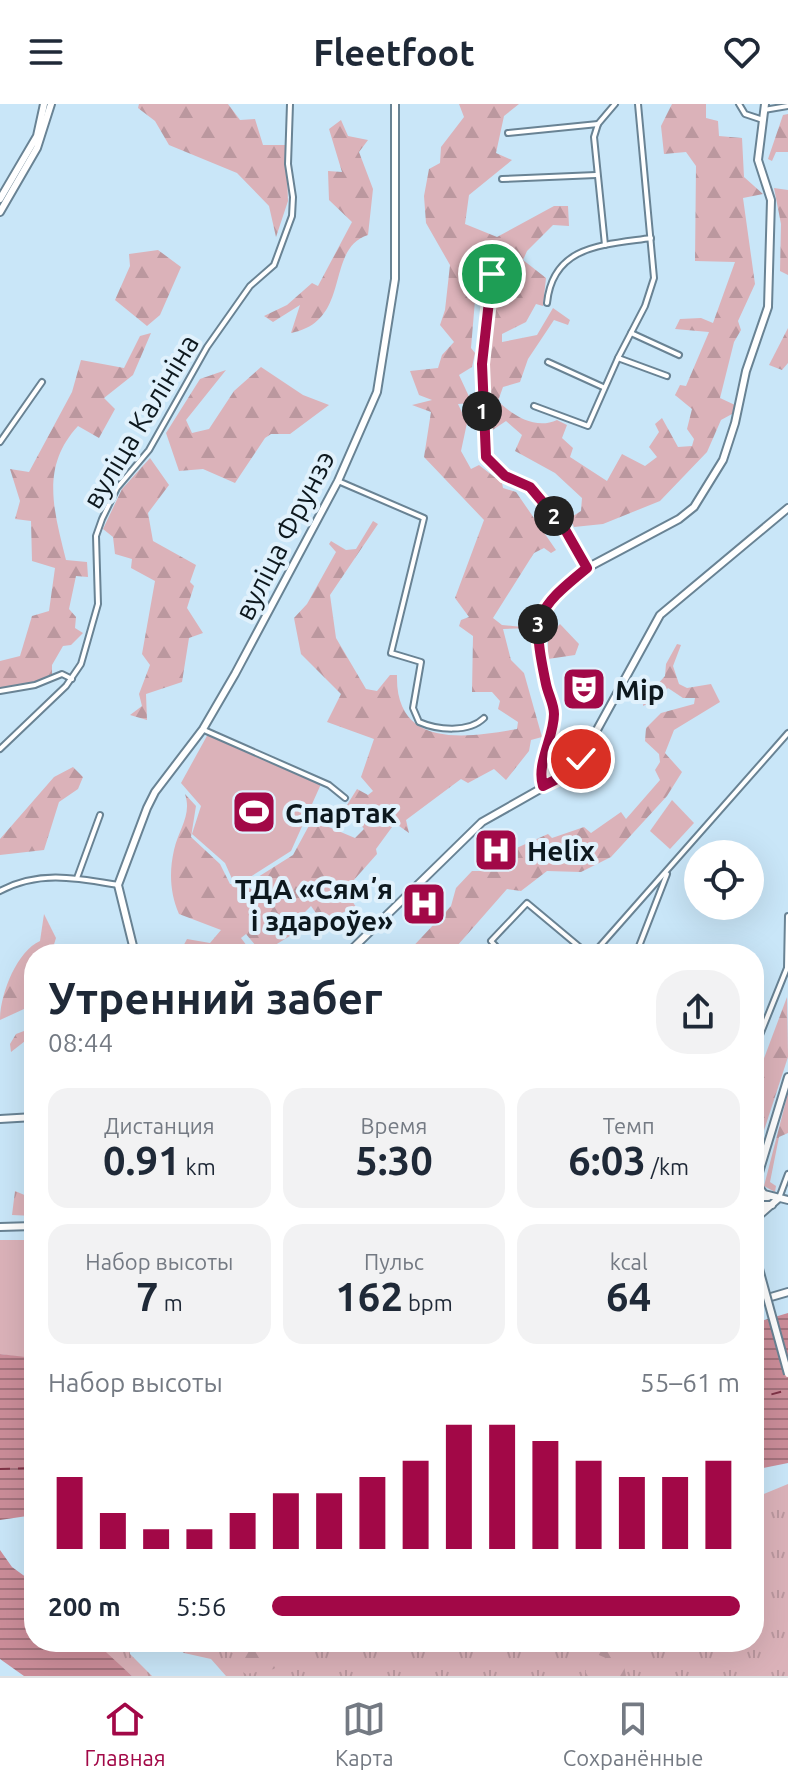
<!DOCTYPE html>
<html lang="ru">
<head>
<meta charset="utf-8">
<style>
	:root { --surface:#fff; --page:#f2f2f3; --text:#1f2937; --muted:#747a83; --line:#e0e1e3; --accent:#a20847 }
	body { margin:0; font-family:Ubuntu,sans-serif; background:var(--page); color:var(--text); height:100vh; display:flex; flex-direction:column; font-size:30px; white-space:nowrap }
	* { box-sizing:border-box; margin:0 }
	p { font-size:26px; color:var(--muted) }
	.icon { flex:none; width:44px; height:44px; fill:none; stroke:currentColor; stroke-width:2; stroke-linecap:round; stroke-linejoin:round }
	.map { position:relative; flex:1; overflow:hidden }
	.panel { position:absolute; left:24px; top:840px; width:740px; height:708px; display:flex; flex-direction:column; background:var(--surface); border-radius:32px; box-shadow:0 8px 32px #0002 }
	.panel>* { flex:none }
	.fabs { position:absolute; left:684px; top:736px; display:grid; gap:16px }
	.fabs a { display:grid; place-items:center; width:80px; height:80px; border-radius:50%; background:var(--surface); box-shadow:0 8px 32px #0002; font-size:40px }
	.pin { position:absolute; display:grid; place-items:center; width:68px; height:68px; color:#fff; margin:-34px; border:4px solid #fff; border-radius:50%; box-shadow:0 2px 8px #0007 }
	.km { position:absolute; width:40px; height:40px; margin:-20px; border-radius:50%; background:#222; color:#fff; font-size:22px; line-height:40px; text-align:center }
	.round { display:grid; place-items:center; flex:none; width:84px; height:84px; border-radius:32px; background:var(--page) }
	.overview { display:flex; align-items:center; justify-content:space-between; height:136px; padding:0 24px }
	h1 { font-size:44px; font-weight:700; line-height:60px }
	.figures { display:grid; grid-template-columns:repeat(3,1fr); gap:12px; height:136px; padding:8px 24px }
	.figures div { display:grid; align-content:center; border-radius:20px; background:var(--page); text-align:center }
	.figures b { font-size:40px; font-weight:700 }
	.figures small { font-size:22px; font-weight:400 }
	.figures p { font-size:22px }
	.chart { height:224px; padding:16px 24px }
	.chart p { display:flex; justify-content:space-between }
	.chart svg { width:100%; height:144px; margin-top:8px; stroke:var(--accent); stroke-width:6 }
	ul { padding:0 24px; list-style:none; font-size:26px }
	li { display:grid; grid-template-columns:128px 96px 1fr; align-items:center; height:60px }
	li i { height:20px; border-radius:10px; background:var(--accent) }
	header { display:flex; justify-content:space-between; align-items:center; height:104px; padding:0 24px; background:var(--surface); font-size:36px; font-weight:700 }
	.tabs { display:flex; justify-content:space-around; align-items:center; height:112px; border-top:2px solid var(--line); background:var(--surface); font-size:22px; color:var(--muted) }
	.tabs a { display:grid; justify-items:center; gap:4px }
	.tabs .on { color:var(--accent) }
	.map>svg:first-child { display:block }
</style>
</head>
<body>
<header><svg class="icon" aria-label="menu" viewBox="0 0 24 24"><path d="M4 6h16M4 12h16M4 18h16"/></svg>Fleetfoot<svg class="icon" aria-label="heart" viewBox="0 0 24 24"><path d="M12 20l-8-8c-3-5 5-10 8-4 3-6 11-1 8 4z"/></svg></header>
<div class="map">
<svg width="788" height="1572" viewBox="0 0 788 1572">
	<defs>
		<pattern id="grass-tufts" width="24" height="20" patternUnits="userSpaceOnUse" patternTransform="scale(2)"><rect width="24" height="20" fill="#dbb2b9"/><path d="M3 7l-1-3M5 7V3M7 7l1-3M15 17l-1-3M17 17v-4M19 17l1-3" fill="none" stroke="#bb989f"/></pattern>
		<pattern id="forest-firs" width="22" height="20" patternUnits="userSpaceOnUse" patternTransform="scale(2)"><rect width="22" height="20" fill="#dbb2b9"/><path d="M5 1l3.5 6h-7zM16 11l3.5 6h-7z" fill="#bb989f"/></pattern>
		<pattern id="water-rules" width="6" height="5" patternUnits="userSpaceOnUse" patternTransform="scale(2)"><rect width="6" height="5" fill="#cb8d99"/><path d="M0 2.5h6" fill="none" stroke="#a3727c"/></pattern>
	</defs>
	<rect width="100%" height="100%" fill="#c9e6f8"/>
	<g fill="url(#grass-tufts)">
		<polygon points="15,1087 34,1095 34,1112 12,1111"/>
		<polygon points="788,1380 788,1572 226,1572 211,1555 184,1549 169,1538 754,1538 754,1394"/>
		<polygon points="107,1538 128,1538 130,1550 152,1572 132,1572 99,1544"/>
	</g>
	<g fill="url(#forest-firs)">
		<polygon points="139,0 228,0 240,16 255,15 263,41 286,41 288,97 276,133 269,102 237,69 169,41 155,17 138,4"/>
		<path d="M459,0H519L504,12L496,49L512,56L469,91L465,120L497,133L554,102H568L569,122L553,121L527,147L523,156L546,174L543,202L536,200L526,218L502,230V238L537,231L553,204L570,216L568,221L554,216L528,255L520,278L503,283L498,297C513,312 536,326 557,316L567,321L562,334L573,344L570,353L607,377L622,350L645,362L657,353L649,343L659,328L655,320L662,314L678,343L692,342L694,335L687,325L692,305L675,291L680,281L686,282L709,228L675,225L680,215L701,214L713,219L735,158L695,157L696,62L686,48L664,50L661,22L672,0H706V14L718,17L719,32L742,34L744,73L763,90L743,94L755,180L738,217L741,226L734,238L720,294L735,301L732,310L721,316L707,348L660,397L603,420L574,423L570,414L581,407L582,394L555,369L515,347L522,331L506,317L488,329L486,258L495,166L487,149H479L471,244L475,249L472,263L459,271L472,299L458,300L467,319L461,347L471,365L479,361L502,379L503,384L516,388L556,446L551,449L544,444L534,449L493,514L502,521L532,524L503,525L511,556L524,569L542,633L531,636L529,647L506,676L494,665L468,679L461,675L406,716L409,729L395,719L376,745L377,750L345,786L356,803L332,813L333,825H327L311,802L298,815L304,825L297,832H290L262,849L246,830L241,834L253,850H179L187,835L210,839L221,826L179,810C170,789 169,768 174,746C179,725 192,711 185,690L196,702L191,733L220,760L230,780L245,781L263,793L268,790L258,773L293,751L312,716L355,734L364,725L347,701L357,685L368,691L373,687L361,673L374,635L327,618L341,590L301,550L294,514L307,500L336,448L329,440L331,437L346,446L356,445L373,417L378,420L330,491L336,534L366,585L377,587L390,571H397C395,645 467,634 517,625L518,618L498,605L500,597L492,588H472L473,532L459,522L461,516L469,513L455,494L484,416L424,353L431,308L412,301L432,296L419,291L410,267L438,264L442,251L454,238L440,221L445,206L450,161L426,119L424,92L429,65L440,59L441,43L464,13Z"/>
		<polygon points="788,10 788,48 776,48 772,57 768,55 783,11"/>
		<path d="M341,16L348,32L368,36L359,48L373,85L368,131C324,145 353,217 291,229L300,201L273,218L264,212L287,201L312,179L318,182L352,118L329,96L328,67L342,68L329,25Z"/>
		<polygon points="774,84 788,86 788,171 780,167 781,120"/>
		<polygon points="158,146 181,163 160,211 147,222 115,196 130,162 129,150"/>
		<polygon points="788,224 788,259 782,266 769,261"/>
		<path d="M151,229L133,271L104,294L115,305L99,334L78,322C40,363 54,407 66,456L87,458L88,473L76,472L69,505L76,513L75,524L83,529L71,541L63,542L52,561V570L35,578L0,584V557L20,552L32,512L49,507L55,464L32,457L31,417L15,415L20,397L10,365L29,368L72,288L81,256L124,264L140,232Z"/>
		<polygon points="261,263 303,291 329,301 290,330 271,330 265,334 235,379 203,365 179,367 166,329 200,275 226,266 186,316 192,329 209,325 234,287"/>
		<polygon points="150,354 169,381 148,409 153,437 196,461 190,478 194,482 187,504 203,529 189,534 182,578 146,590 147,616 130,611 142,602 139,590 150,561 142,550 155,477 131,464 132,455 115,450 113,433 103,425 122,385"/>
		<polygon points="560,520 579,540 575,551 548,555 548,532"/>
		<polygon points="677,540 681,541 673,562 679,580 687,584 711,580 720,598 674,626 665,649 682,668 667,692 611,753 581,768 547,767 521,787 507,785 450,850 406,850 451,802 456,784 472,767 483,767 494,754 548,730 552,734 584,723 591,729 621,708 626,715 660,676 655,666 660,658 659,650 645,637 646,624 661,609 694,600 695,594 683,594 668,584 658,595 643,602 644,595 665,572 666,560"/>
		<polygon points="73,663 83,673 78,685 59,698 44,746 0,751 0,735 54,673"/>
		<path d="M44,810L56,834L51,850H34V879H30L26,889L34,897V930L11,948L10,940L16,930L24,927L27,919L24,905L0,916C0,890 17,847 40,837Z"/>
		<polygon points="787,893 788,953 754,1057 754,981"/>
		<polygon points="788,989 788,1029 779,1033 770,1078 776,1082 775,1088 764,1082"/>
		<polygon points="191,1538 294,1538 274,1565 246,1570 238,1565 238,1552 225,1545"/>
		<polygon points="601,1540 621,1547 626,1572 585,1572 586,1564 599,1568 607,1562 606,1554 589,1547 592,1541"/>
	</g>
	<g fill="#dbb2b9">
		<polygon points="208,630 321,680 291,747 244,777 233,777 225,759 192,730 201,702 181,679"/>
		<polygon points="672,696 694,719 670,745 650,727"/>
		<polygon points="0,1136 34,1136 34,1234 25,1233 25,1254 0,1250"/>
	</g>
	<g fill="url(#water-rules)">
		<polygon points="788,1209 788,1359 754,1366 754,1219"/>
		<polygon points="0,1250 34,1254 34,1411 0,1416"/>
		<polygon points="0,1446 12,1463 34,1479 34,1538 95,1538 132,1572 24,1572 0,1555"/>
	</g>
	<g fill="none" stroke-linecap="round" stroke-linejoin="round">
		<g stroke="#7f3347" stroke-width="2" stroke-dasharray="10 8" stroke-linecap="butt">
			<polyline points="754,1295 788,1286"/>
			<polyline points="0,1365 34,1364"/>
		</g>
		<g stroke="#698394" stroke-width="8">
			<g id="street">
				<polyline points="739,0 745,10 763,16"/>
				<polyline points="764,6 788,2"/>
				<polyline points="508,29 598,20"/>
				<polyline points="502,75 596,71"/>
				<polyline points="605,141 594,33 598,20 615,0"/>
				<polyline points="492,170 482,260 486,353 505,372 530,383 563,422 587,464"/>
				<path d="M547,199C553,141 603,141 651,134"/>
				<polyline points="631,229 679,251"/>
				<polyline points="618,254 645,202 654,174 638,0"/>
				<polyline points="548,258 603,283"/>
				<polyline points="534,302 588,322 618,254 667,272"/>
				<polyline points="0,338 42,278"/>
				<path d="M338,377L424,414L391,549L421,558L413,604L419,618C437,626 469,629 484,614"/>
				<polyline points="0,587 35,581 62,570 72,575"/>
				<polyline points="204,626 329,681 345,694"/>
				<polyline points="0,645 66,582 81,560 98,500 96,432 102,415 117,384 149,346 207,243 250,182 274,161 292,112 293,93 288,60 290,0"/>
				<polyline points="77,774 100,711"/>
				<path d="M0,787C39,766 77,774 118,781"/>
				<polyline points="498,850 501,848 491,837 527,799 588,850"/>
				<polyline points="593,850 788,629"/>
				<polyline points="636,850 667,770"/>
				<polyline points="754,946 787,864 788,812"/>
				<polyline points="779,1094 788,1070"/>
			</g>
		</g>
		<g stroke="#698394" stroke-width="10">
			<g id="secondary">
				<polyline points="0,95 37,32 44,0"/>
				<polyline points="0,108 37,44 51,0"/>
				<polyline points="543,682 541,668 550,639 554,606 538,541 540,512 562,484 587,464 679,415 694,403 723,356 735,319 746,267 768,203 771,96 758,56 765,0"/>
				<polyline points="135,850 118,781 147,704 155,688 203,625 235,570 338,377 377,288 395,175 395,0"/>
				<polyline points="347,850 482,718 565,671 581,655 660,511 788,404"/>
				<polyline points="0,1015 34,1013"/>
				<polyline points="755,1078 764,1090 788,1096"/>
				<polyline points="754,1085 788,973"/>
				<polyline points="754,1093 768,1093"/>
				<polyline points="754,1096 760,1101 772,1101"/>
				<polyline points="754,1116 779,1094"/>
				<polyline points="0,1123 34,1122"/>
				<polyline points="754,1143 758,1161"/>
				<polyline points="754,1198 788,1188"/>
			</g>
		</g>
		<use href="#street" stroke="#fff" stroke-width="4"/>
		<use href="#secondary" stroke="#fff" stroke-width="6"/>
		<g stroke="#698394" stroke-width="10" stroke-linecap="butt">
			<polyline id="secondary-bridge" points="758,1161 788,1270"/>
		</g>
		<use href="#secondary-bridge" stroke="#fff" stroke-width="6"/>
	</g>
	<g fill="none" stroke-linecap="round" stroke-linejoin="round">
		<g stroke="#fff" stroke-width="16">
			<path id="route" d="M492,170L482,260L486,353L505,372L530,383L563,422L587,464C534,507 532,513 546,580C548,590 554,600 554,610C554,634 536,659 543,682L565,671L581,655"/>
		</g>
		<use href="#route" stroke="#a20847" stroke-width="10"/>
	</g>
	<defs>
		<g id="theatre-square" transform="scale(2.3)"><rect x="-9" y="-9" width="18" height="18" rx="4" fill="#a20847" stroke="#e0f1fc"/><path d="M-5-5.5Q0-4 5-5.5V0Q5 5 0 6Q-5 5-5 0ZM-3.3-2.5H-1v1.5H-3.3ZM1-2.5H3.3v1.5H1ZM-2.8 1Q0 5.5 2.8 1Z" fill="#fff"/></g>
		<g id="stadium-square" transform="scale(2.3)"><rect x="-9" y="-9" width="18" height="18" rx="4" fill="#a20847" stroke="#e0f1fc"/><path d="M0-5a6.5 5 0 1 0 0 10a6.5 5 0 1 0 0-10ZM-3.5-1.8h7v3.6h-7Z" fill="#fff"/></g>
		<g id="hospital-square" transform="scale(2.3)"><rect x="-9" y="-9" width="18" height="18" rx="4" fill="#a20847" stroke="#e0f1fc"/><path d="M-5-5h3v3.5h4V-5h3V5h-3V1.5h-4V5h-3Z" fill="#fff"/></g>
	</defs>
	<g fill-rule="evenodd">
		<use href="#theatre-square" x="584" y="585"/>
		<use href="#stadium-square" x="254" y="708"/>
		<use href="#hospital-square" x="496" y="746"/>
		<use href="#hospital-square" x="424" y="800"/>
	</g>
	<g text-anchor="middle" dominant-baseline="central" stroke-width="8" stroke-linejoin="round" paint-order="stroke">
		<g font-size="28" fill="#0d181e" stroke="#e0f1fc">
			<text transform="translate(140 317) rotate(-59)">вуліца Калініна</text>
			<text transform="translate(284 431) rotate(-63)">вуліца Фрунзэ</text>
		</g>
		<g font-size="28" font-weight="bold" fill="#0d181e" stroke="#e0f1fc" text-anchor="start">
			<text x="615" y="585">Мір</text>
			<text x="285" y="708">Спартак</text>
			<text x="527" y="746">Helix</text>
			<text x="393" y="784" text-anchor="end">ТДА «Сямʼя<tspan x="393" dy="32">і здароўе»</tspan></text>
		</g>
	</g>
</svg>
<div class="fabs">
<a><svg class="icon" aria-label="locate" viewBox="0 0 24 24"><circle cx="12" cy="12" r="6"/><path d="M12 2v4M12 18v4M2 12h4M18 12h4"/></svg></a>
</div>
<div class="pin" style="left:492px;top:170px;background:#1e9e55"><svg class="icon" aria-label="arrive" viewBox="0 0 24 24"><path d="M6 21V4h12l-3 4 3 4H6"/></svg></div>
<div class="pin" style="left:581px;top:655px;background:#d93025"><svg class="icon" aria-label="check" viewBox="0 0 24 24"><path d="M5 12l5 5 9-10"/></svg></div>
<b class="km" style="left:482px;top:307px">1</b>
<b class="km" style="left:554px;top:412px">2</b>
<b class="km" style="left:538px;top:520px">3</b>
<section class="panel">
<div class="overview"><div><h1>Утренний забег</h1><p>08:44</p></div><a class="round"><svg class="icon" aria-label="share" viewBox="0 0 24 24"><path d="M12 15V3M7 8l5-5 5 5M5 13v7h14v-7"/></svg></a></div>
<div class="figures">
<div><p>Дистанция</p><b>0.91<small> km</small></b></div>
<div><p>Время</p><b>5:30</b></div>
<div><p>Темп</p><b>6:03<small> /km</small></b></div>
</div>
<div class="figures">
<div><p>Набор высоты</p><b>7<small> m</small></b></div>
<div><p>Пульс</p><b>162<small> bpm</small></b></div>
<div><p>kcal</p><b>64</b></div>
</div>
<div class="chart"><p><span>Набор высоты</span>55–61 m</p>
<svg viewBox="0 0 160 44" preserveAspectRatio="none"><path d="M5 44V22M15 44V33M25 44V38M35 44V38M45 44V33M55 44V27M65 44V27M75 44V22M85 44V17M95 44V6M105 44V6M115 44V11M125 44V17M135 44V22M145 44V22M155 44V17"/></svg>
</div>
<ul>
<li><b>200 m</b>5:56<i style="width:100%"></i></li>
</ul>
</section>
</div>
<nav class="tabs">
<a class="on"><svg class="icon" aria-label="home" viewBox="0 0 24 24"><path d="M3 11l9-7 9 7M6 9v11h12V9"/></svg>Главная</a>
<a><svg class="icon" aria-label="map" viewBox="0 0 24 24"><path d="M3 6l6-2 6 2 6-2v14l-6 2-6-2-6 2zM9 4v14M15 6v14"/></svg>Карта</a>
<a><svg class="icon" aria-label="saved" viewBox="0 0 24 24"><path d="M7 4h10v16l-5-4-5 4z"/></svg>Сохранённые</a>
</nav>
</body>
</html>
